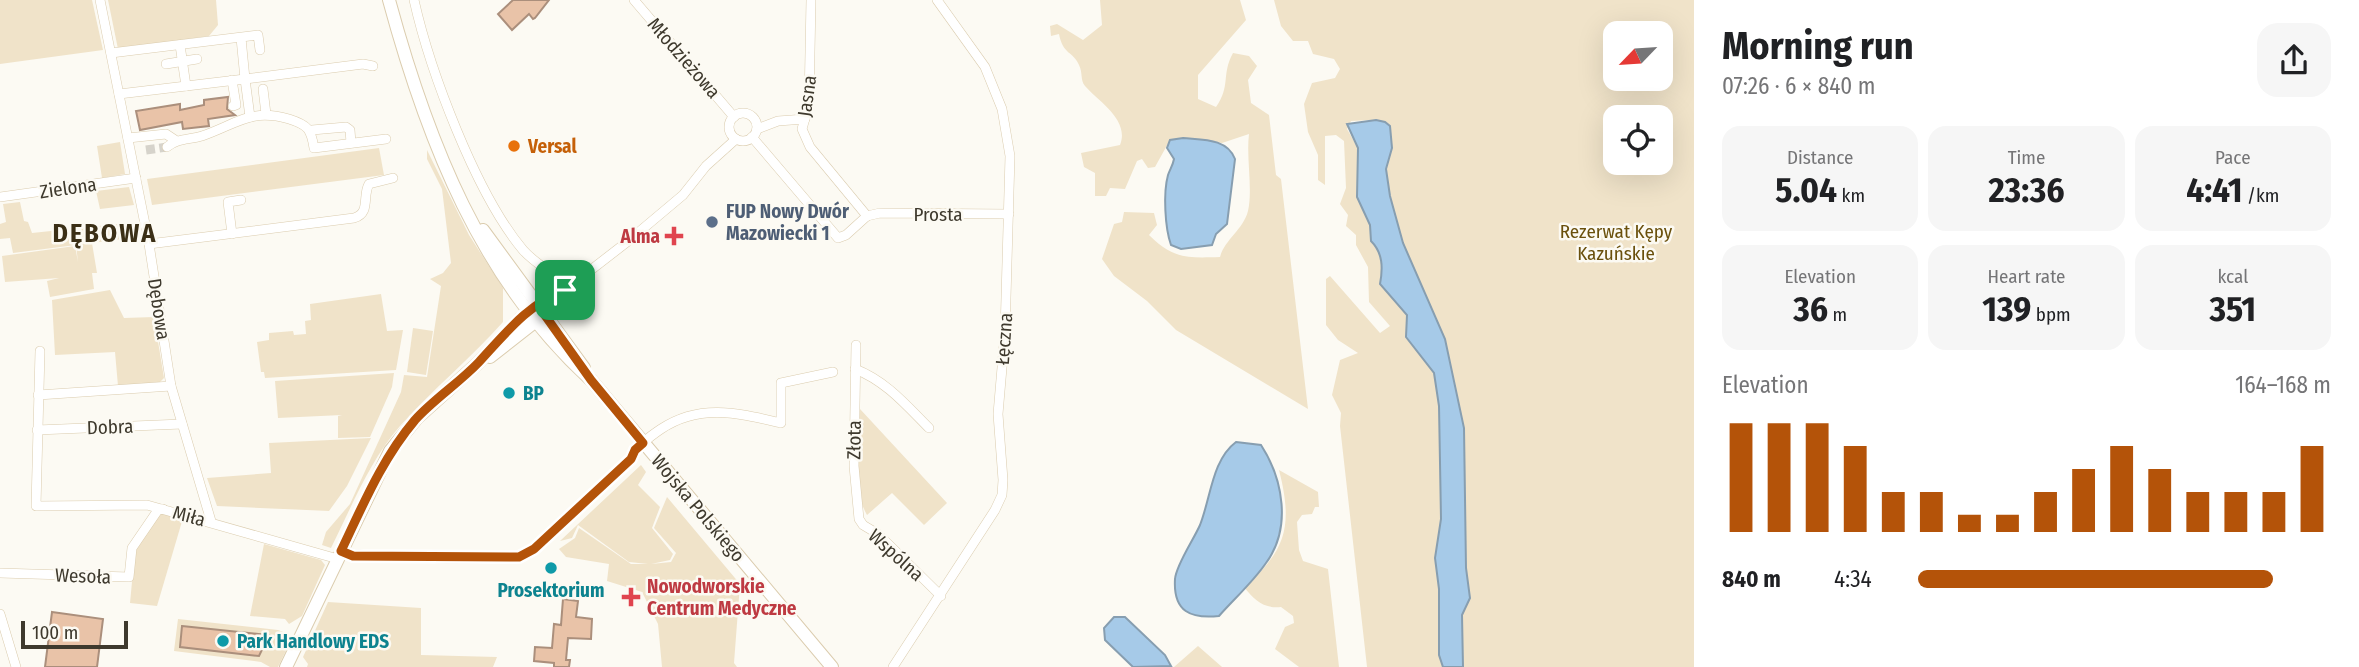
<!DOCTYPE html>
<html lang="en">
<head>
<meta charset="utf-8">
<style>
	:root { --surface:#fff; --page:#f6f6f6; --text:#202124; --muted:#757577; --accent:#b45309 }
	body { margin:0; font-family:"Fira Sans Condensed",sans-serif; background:var(--page); color:var(--text); height:100vh; display:flex; flex-direction:column; font-size:26px; white-space:nowrap }
	* { box-sizing:border-box; margin:0 }
	p { font-size:23px; color:var(--muted) }
	.icon { flex:none; width:38px; height:38px; fill:none; stroke:currentColor; stroke-width:2; stroke-linecap:round; stroke-linejoin:round }
	.map { position:relative; flex:1; overflow:hidden }
	.side { display:flex; flex-direction:column; background:var(--surface); width:665px }
	.side>* { flex:none }
	.needle { width:46px; rotate:245deg }
	.tools { position:absolute; left:1603px; top:21px; display:grid; gap:14px }
	.tools a { display:grid; place-items:center; width:70px; height:70px; border-radius:14px; background:var(--surface); box-shadow:0 7px 28px #0002; font-size:35px }
	.scale { position:absolute; left:21px; bottom:18px; width:107px; box-sizing:border-box; padding-left:7px; border:4px solid #3e392d; border-top:0; font-size:19px; line-height:24px; white-space:nowrap; color:#3e392d; -webkit-text-stroke:5px #fcfaf3; paint-order:stroke }
	.pin { position:absolute; display:grid; place-items:center; width:60px; height:60px; color:#fff; margin:-30px; border-radius:14px; box-shadow:0 4px 10px #0006 }
	.round { display:grid; place-items:center; flex:none; width:74px; height:74px; border-radius:21px; background:var(--page) }
	.summary { display:flex; align-items:center; justify-content:space-between; height:119px; padding:0 28px }
	h1 { font-size:38px; font-weight:700; line-height:52px }
	.stats { display:grid; grid-template-columns:repeat(3,1fr); gap:10px; height:119px; padding:7px 28px }
	.stats div { display:grid; align-content:center; border-radius:18px; background:var(--page); text-align:center }
	.stats b { font-size:35px; font-weight:700 }
	.stats small { font-size:19px; font-weight:400 }
	.stats p { font-size:19px }
	.chart { height:196px; padding:14px 28px }
	.chart p { display:flex; justify-content:space-between }
	.chart svg { width:100%; height:126px; margin-top:7px; stroke:var(--accent); stroke-width:6 }
	ul { padding:0 28px; list-style:none; font-size:23px }
	li { display:grid; grid-template-columns:112px 84px 1fr; align-items:center; height:52px }
	li i { height:18px; border-radius:9px; background:var(--accent) }
	main { display:flex; flex:1; min-height:0 }
	.map>svg:first-child { display:block }
</style>
</head>
<body>
<main>
<div class="map">
<svg width="1694" height="667" viewBox="0 0 1694 667">
	<rect width="100%" height="100%" fill="#fcfaf3"/>
	<g fill="#f0e3c9" fill-rule="evenodd">
		<polygon points="0,0 92,0 103,50 0,64"/>
		<polygon points="108,0 216,0 218,25 209,36 118,49"/>
		<path d="M1100,0H1240L1246,20L1198,75V99L1216,107C1231,86 1221,75 1233,53L1249,56L1257,66L1248,80L1251,103L1269,115L1276,175L1281,179L1308,409L1176,330L1147,301L1114,276L1102,259L1114,224L1122,222L1124,212L1154,213L1157,225L1149,235C1173,259 1187,258 1220,257C1225,239 1243,230 1248,211C1253,189 1246,158 1249,134L1222,143L1183,138L1170,140L1155,167L1148,168L1142,159L1137,161L1125,189L1110,188L1106,196H1095V173L1084,167L1081,153L1120,145C1130,120 1099,102 1085,86C1080,80 1083,73 1079,65C1073,51 1063,55 1059,34L1051,36L1050,26L1057,24L1083,40L1102,25Z"/>
		<path d="M1274,0H1694V667H1463L1462,615L1470,598L1466,568L1464,428L1445,339L1403,243L1390,196L1386,169L1392,148L1390,126C1380,117 1364,121 1351,121L1347,129L1358,148L1357,197L1370,225L1371,241C1383,253 1383,268 1380,284L1407,315L1406,337L1434,373L1439,406L1441,519L1435,558L1439,589V655L1443,667H1367L1340,426L1341,413L1332,395L1340,360L1358,353L1338,340L1326,325V279L1330,276L1380,333L1390,326L1369,302L1368,267L1356,245V235L1346,226L1348,215L1340,204L1346,188L1344,141L1336,135L1325,136V185L1318,180V155L1308,132L1304,104L1312,83L1335,78L1340,69L1334,59L1313,54L1308,41H1293L1281,26ZM1615,33H1661V79H1615ZM1615,117H1661V163H1615Z"/>
		<polygon points="120,142 125,174 102,178 97,146"/>
		<polygon points="379,148 384,175 152,205 147,179"/>
		<path d="M427,150L469,235L503,288V322C471,358 433,389 400,426C370,460 351,508 331,548L322,545L326,532L350,504L401,392L404,375L427,377L441,286L430,279L443,273L451,263L442,189L427,159Z"/>
		<polygon points="129,187 134,205 100,209 96,191"/>
		<polygon points="20,202 24,221 28,222 32,233 127,223 132,223 133,229 128,230 130,238 92,243 97,273 92,273 94,289 50,297 47,281 59,278 5,282 2,256 75,246 78,262 76,245 13,253 10,238 0,239 0,224 6,222 3,204"/>
		<polygon points="110,290 124,318 154,317 164,378 160,382 118,386 115,352 55,355 52,300"/>
		<polygon points="381,294 387,331 403,330 396,370 265,378 264,372 261,372 257,342 269,340 269,333 293,331 294,335 306,334 305,321 311,320 310,304"/>
		<polygon points="413,328 433,331 426,375 407,372"/>
		<polygon points="394,373 392,387 370,437 338,438 338,416 342,415 278,418 275,381"/>
		<path d="M860,409L947,503L924,525L892,493L867,515C850,485 858,443 860,409Z"/>
		<polygon points="371,438 347,486 329,511 217,506 207,478 271,473 269,443"/>
		<polygon points="641,465 646,472 638,485 660,507 652,528 673,554 670,560 651,564 671,562 676,553 654,528 667,497 740,584 734,663 737,667 662,667 658,624 642,592 607,581 609,564 566,557 559,549 575,538 579,528 631,564 648,564 629,562 578,525 572,538 560,541"/>
		<path d="M1279,470L1318,492L1319,507H1315L1312,514L1302,515L1297,522L1299,550L1303,561L1328,569L1339,667H1299L1275,649L1285,627L1294,623L1293,616L1281,607C1264,609 1254,600 1244,587C1287,550 1293,525 1279,470Z"/>
		<polygon points="153,511 183,518 157,606 130,603 135,550"/>
		<polygon points="264,544 321,560 325,565 302,616 289,624 285,619 250,616"/>
		<polygon points="328,602 421,608 421,655 497,657 493,667 307,667 308,664 303,657"/>
		<polygon points="178,619 278,630 286,633 285,635 291,640 278,667 270,667 261,662 174,651"/>
		<polygon points="1198,646 1222,667 1174,667"/>
	</g>
	<g fill="#a6cae8" stroke="#879eb0" stroke-width="2">
		<path d="M1376,120L1385,122L1390,126L1392,148L1386,169L1390,196L1403,243L1445,339L1464,428L1466,568L1470,598L1462,615L1463,667H1443L1439,655V589L1435,558L1441,519L1439,406L1434,373L1406,337L1407,315L1380,284C1383,268 1383,253 1371,241L1370,225L1357,197L1358,148L1347,124Z"/>
		<path d="M1183,138C1202,140 1227,138 1235,159L1227,224L1216,234L1212,245L1181,249L1171,245C1165,228 1163,193 1168,175C1170,169 1173,165 1174,159L1167,148L1170,140Z"/>
		<path d="M1236,442L1261,445C1283,479 1292,528 1266,563C1253,582 1234,599 1219,616C1191,619 1173,612 1175,579C1176,565 1194,539 1200,525C1211,497 1212,460 1236,442Z"/>
		<polygon points="1114,617 1125,617 1165,655 1171,666 1133,667 1105,640 1104,628"/>
	</g>
	<g fill="#e9c3a8" stroke="#ab8f7c" stroke-width="2">
		<polygon points="513,0 549,0 535,18 533,19 529,14 512,30 498,14"/>
		<polygon points="228,97 227,109 235,115 208,119 209,126 183,129 182,122 140,130 136,111 180,104 180,110 204,105 204,100"/>
		<polygon points="563,599 578,601 576,617 592,619 591,639 568,638 566,660 570,660 569,667 554,667 554,663 534,661 535,647 552,648 554,624 561,625"/>
		<polygon points="52,612 103,619 97,667 45,667"/>
		<polygon points="182,626 269,635 259,656 180,647"/>
	</g>
	<g fill="none" stroke-linecap="round" stroke-linejoin="round">
		<polyline stroke="#d6d3cb" stroke-width="9" stroke-dasharray="9 4.5" stroke-linecap="butt" points="146,150 167,147"/>
		<g stroke="#dbccae" stroke-width="10">
			<g id="street">
				<polyline points="100,0 149,244 171,386 211,521"/>
				<path d="M414,0C430,71 476,194 523,250C536,265 555,273 568,287"/>
				<polyline points="634,0 734,117"/>
				<polyline points="811,0 809,104 802,129 810,147 867,216"/>
				<polyline points="241,38 245,79 363,64 373,66"/>
				<polyline points="180,45 186,86"/>
				<polyline points="111,53 258,35 260,50"/>
				<polyline points="166,64 197,59"/>
				<polyline points="232,80 236,105 233,106"/>
				<polyline points="263,89 266,114"/>
				<polyline points="119,94 245,79 250,117"/>
				<circle cx="743" cy="127" r="14"/>
				<polyline points="757,129 778,121 805,119"/>
				<polyline points="312,130 346,127 350,130 351,143"/>
				<polyline points="752,137 838,238 846,235 867,216"/>
				<polyline points="128,138 166,134 175,140"/>
				<path d="M167,147C178,138 188,140 202,136C237,124 250,108 289,119C308,125 311,129 314,148L386,139"/>
				<polyline points="0,197 136,178"/>
				<polyline points="867,216 880,213 1009,214"/>
				<polyline points="232,234 228,202 241,200"/>
				<path d="M149,244L354,218C371,213 362,196 369,184L393,178"/>
				<polyline points="537,306 565,290 627,242 683,195 706,166 736,139"/>
				<polyline points="544,314 565,290"/>
				<polyline points="856,345 854,466 859,519 863,525 878,534 941,596"/>
				<polyline points="40,351 36,506 147,505 338,559"/>
				<path d="M855,369C886,381 906,405 929,428"/>
				<polyline points="38,395 171,386"/>
				<polyline points="37,430 182,424"/>
				<path d="M341,551C360,559 507,561 528,554L631,459C637,446 649,437 661,429C700,403 738,413 781,423V383L833,372"/>
				<polyline points="0,573 129,577 132,548 158,510 163,509"/>
				<polyline points="0,614 16,667"/>
				<polyline points="893,667 995,510 1002,495 1003,480 998,414 1005,333 1010,156 1002,109 985,67 937,0"/>
			</g>
		</g>
		<g stroke="#dbccae" stroke-width="14">
			<g id="secondary">
				<path d="M389,0C427,140 481,280 591,380L832,667"/>
				<polyline points="483,230 584,368"/>
				<polyline points="490,357 541,317"/>
				<polyline points="286,667 390,451 417,418 477,364 520,319 537,306"/>
			</g>
		</g>
		<use href="#street" stroke="#fff" stroke-width="9"/>
		<use href="#secondary" stroke="#fff" stroke-width="12"/>
	</g>
	<g fill="none" stroke-linecap="round" stroke-linejoin="round">
		<g stroke="#fff" stroke-width="14">
			<path id="route" d="M565,290L544,314L591,380L643,443L635,450L631,459L534,549L519,557L353,556L341,551C363,505 382,459 415,420C434,399 459,383 479,362C504,335 529,303 565,290Z"/>
		</g>
		<use href="#route" stroke="#b45309" stroke-width="9"/>
	</g>
	<circle fill="#e8710a" stroke="#fcfaf3" stroke-width="2.5" cx="514" cy="146" r="7"/>
	<circle fill="#5c6f8a" stroke="#fcfaf3" stroke-width="2.5" cx="712" cy="222" r="7"/>
	<g fill="#e0444e" stroke="#fcfaf3" stroke-width="2.5">
		<path d="M670.5 225.5h7v7h7v7h-7v7h-7v-7h-7v-7h7z"/>
		<path d="M627.5 586.5h7v7h7v7h-7v7h-7v-7h-7v-7h7z"/>
	</g>
	<g fill="#0f9aa8" stroke="#fcfaf3" stroke-width="2.5">
		<circle cx="509" cy="393" r="7"/>
		<circle cx="551" cy="568" r="7"/>
		<circle cx="223" cy="641" r="7"/>
	</g>
	<g text-anchor="middle" dominant-baseline="central" stroke-width="5" stroke-linejoin="round" paint-order="stroke">
		<g font-size="19" fill="#3e392d" stroke="#fcfaf3">
			<text transform="translate(684 58) rotate(49)">Młodzieżowa</text>
			<text transform="translate(807 96) rotate(-82)">Jasna</text>
			<text transform="translate(68 188) rotate(-8)">Zielona</text>
			<text x="938" y="214">Prosta</text>
			<text transform="translate(159 309) rotate(81)">Dębowa</text>
			<text transform="translate(1004 339) rotate(-86)">Łęczna</text>
			<text transform="translate(110 427) rotate(-2)">Dobra</text>
			<text transform="translate(854 440) rotate(-89)">Złota</text>
			<text transform="translate(698 508) rotate(50)">Wojska Polskiego</text>
			<text transform="translate(189 516) rotate(15)">Miła</text>
			<text transform="translate(896 555) rotate(42)">Wspólna</text>
			<text transform="translate(83 576) rotate(2)">Wesoła</text>
		</g>
		<g font-size="19" font-weight="bold" fill="#c56008" stroke="#fcfaf3" text-anchor="start">
			<text x="528" y="146">Versal</text>
		</g>
		<g font-size="19" font-weight="bold" fill="#4e5e75" stroke="#fcfaf3" text-anchor="start">
			<text x="726" y="211">FUP Nowy Dwór<tspan x="726" dy="22">Mazowiecki 1</tspan></text>
		</g>
		<g font-size="19" fill="#6a500c" stroke="#fcfaf3">
			<text x="1616" y="231">Rezerwat Kępy<tspan x="1616" dy="22">Kazuńskie</tspan></text>
		</g>
		<g font-size="19" font-weight="bold" fill="#be3a42" stroke="#fcfaf3" text-anchor="end">
			<text x="660" y="236">Alma</text>
			<text x="647" y="586" text-anchor="start">Nowodworskie<tspan x="647" dy="22">Centrum Medyczne</tspan></text>
		</g>
		<g font-size="19" font-weight="bold" fill="#0d838f" stroke="#fcfaf3" text-anchor="start">
			<text x="523" y="393">BP</text>
			<text x="551" y="590" text-anchor="middle">Prosektorium</text>
			<text x="237" y="641">Park Handlowy EDS</text>
		</g>
		<g font-size="26" font-weight="bold" letter-spacing="2" fill="#3b2f16" stroke="#fcfaf3">
			<text x="105" y="233">DĘBOWA</text>
		</g>
	</g>
</svg>
<div class="tools">
<a><svg class="needle" viewBox="-14 -14 28 28"><path d="M0-13l5 13h-10z" fill="#e53935"/><path d="M0 13l5-13h-10z" fill="#757577"/></svg></a>
<a><svg class="icon" aria-label="locate" viewBox="0 0 24 24"><circle cx="12" cy="12" r="6"/><path d="M12 2v4M12 18v4M2 12h4M18 12h4"/></svg></a>
</div>
<div class="scale">100 m</div>
<div class="pin" style="left:565px;top:290px;background:#1e9e55"><svg class="icon" aria-label="arrive" viewBox="0 0 24 24"><path d="M6 21V4h12l-3 4 3 4H6"/></svg></div>
</div>
<section class="side">
<div class="summary"><div><h1>Morning run</h1><p>07:26 · 6 × 840 m</p></div><a class="round"><svg class="icon" aria-label="share" viewBox="0 0 24 24"><path d="M12 15V3M7 8l5-5 5 5M5 13v7h14v-7"/></svg></a></div>
<div class="stats">
<div><p>Distance</p><b>5.04<small> km</small></b></div>
<div><p>Time</p><b>23:36</b></div>
<div><p>Pace</p><b>4:41<small> /km</small></b></div>
</div>
<div class="stats">
<div><p>Elevation</p><b>36<small> m</small></b></div>
<div><p>Heart rate</p><b>139<small> bpm</small></b></div>
<div><p>kcal</p><b>351</b></div>
</div>
<div class="chart"><p><span>Elevation</span>164–168 m</p>
<svg viewBox="0 0 160 44" preserveAspectRatio="none"><path d="M5 44V6M15 44V6M25 44V6M35 44V14M45 44V30M55 44V30M65 44V38M75 44V38M85 44V30M95 44V22M105 44V14M115 44V22M125 44V30M135 44V30M145 44V30M155 44V14"/></svg>
</div>
<ul>
<li><b>840 m</b>4:34<i style="width:86%"></i></li>
</ul>
</section>
</main>
</body>
</html>
